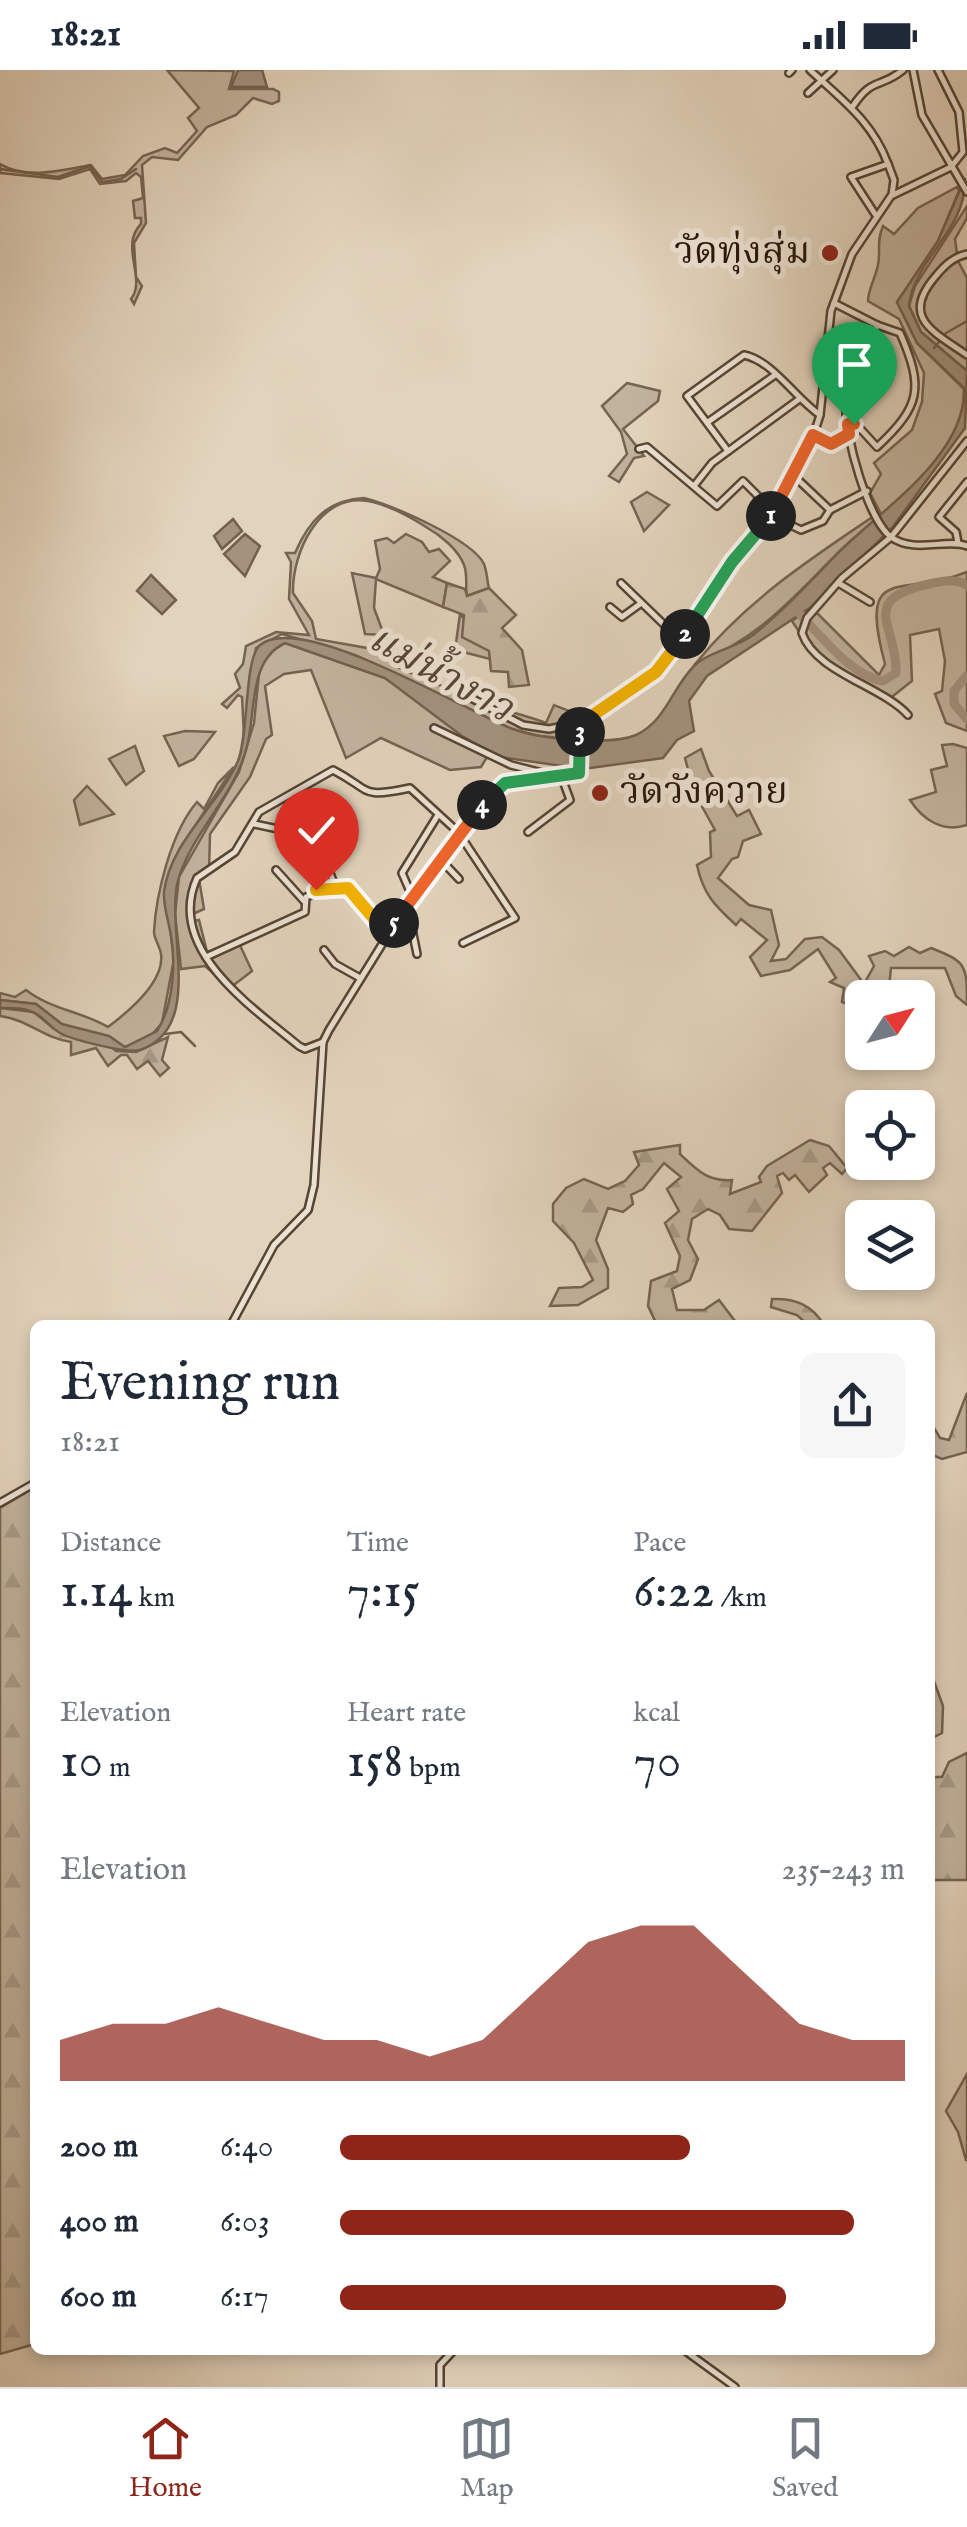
<!DOCTYPE html>
<html lang="en">
<head>
<meta charset="utf-8">
<style>
	:root { --surface:#fff; --page:#f6f6f7; --text:#1f2937; --muted:#747a83; --line:#e0e1e3; --accent:#8f2418 }
	body { margin:0; font-family:"IM FELL English","Noto Serif Thai",serif; background:var(--page); color:var(--text); height:100vh; display:flex; flex-direction:column; font-size:38px; white-space:nowrap }
	* { box-sizing:border-box; margin:0 }
	p { font-size:32px; color:var(--muted) }
	.icon { flex:none; width:55px; height:55px; fill:none; stroke:currentColor; stroke-width:2; stroke-linecap:round; stroke-linejoin:round }
	.map { position:relative; flex:1; overflow:hidden }
	.details { position:absolute; left:30px; top:1250px; width:905px; height:1035px; display:flex; flex-direction:column; background:var(--surface); border-radius:15px; box-shadow:0 5px 15px #0003 }
	.details>* { flex:none }
	.needle { width:65px; rotate:54deg }
	.fabs { position:absolute; left:845px; top:910px; display:grid; gap:20px }
	.fabs a { display:grid; place-items:center; width:90px; height:90px; border-radius:15px; background:var(--surface); box-shadow:0 5px 15px #0003; font-size:50px }
	.pin { position:absolute; display:grid; place-items:center; width:85px; height:85px; color:#fff; margin:-102px -42px; border-radius:50% 50% 50% 0; rotate:-45deg; box-shadow:0 0 10px #0007 }
	.pin .icon { rotate:45deg }
	.km { position:absolute; width:50px; height:50px; margin:-25px; border-radius:50%; background:#222; color:#fff; font-size:28px; line-height:50px; text-align:center }
	.round { display:grid; place-items:center; flex:none; width:105px; height:105px; border-radius:15px; background:var(--page) }
	.headline { display:flex; align-items:center; justify-content:space-between; height:170px; padding:0 30px }
	h1 { font-size:55px; font-weight:600; line-height:75px }
	.metrics { display:grid; grid-template-columns:repeat(3,1fr); gap:15px; height:170px; padding:10px 30px }
	.metrics div { display:grid; align-content:center }
	.metrics b { font-size:50px; font-weight:600 }
	.metrics small { font-size:28px; font-weight:400 }
	.metrics p { font-size:28px }
	.chart { height:280px; padding:20px 30px }
	.chart p { display:flex; justify-content:space-between }
	.chart svg { width:100%; height:180px; margin-top:10px; fill:var(--accent); opacity:.7 }
	ul { padding:0 30px; list-style:none; font-size:32px }
	li { display:grid; grid-template-columns:160px 120px 1fr; align-items:center; height:75px }
	li i { height:25px; border-radius:12px; background:var(--accent) }
	.status { display:flex; justify-content:space-between; align-items:center; height:70px; padding:0 50px; background:var(--surface); direction:ltr }
	.status svg { height:28px; fill:currentColor }
	.tabs { display:flex; justify-content:space-around; align-items:center; height:140px; border-top:2px solid var(--line); background:var(--surface); font-size:28px; color:var(--muted) }
	.tabs a { display:grid; justify-items:center; gap:5px }
	.tabs .active { color:var(--accent) }
	.map>svg:first-child { display:block }
</style>
</head>
<body>
<div class="status"><b>18:21</b><svg viewBox="0 0 49 12"><path d="M0 12V9h3v3zM5 12V6h3v6zM10 12V3h3v9zM15 12V0h3v12zM26 1h20v11H26zM47 4h2v5h-2z"/></svg></div>
<div class="map">
<svg width="967" height="2317" viewBox="0 0 967 2317">
	<defs>
		<pattern id="forest-firs" width="22" height="20" patternUnits="userSpaceOnUse" patternTransform="scale(2.5)"><rect width="22" height="20" fill="#c2b39d"/><path d="M5 1l3.5 6h-7zM16 11l3.5 6h-7z" fill="#a79986"/></pattern>
	</defs>
	<rect width="100%" height="100%" fill="#e2d3bc"/>
	<filter id="stains"><feTurbulence type="fractalNoise" baseFrequency=".002" numOctaves="4"/><feColorMatrix values="0 0 0 0 .2 0 0 0 0 .09 0 0 0 0 .02 0 0 0 .5 -.17"/></filter>
	<radialGradient id="worn" r=".72"><stop offset=".6" stop-color="#630" stop-opacity="0"/><stop offset="1" stop-color="#630" stop-opacity=".3"/></radialGradient>
	<g fill="#c2b39d" stroke="#756452" stroke-width="2.5">
		<path d="M167,0L234,1L229,19H273L279,22V31L272,34L253,28L236,45L207,57L178,90L152,87L142,95L146,153L134,173L136,207L142,216L134,234L131,229C147,209 119,176 141,154V148H135L133,131L143,128L141,107L136,103L126,111L100,114L90,99L59,109L0,103V94C27,110 63,100 91,95L102,109L125,105L143,86L165,78L177,83L197,61L188,48L199,38Z"/>
		<path d="M957,117L959,121L938,171L897,232L917,273L964,319C967,384 883,440 841,480C795,525 759,570 696,593C748,529 813,487 880,442L870,423L881,404L874,393L912,360L922,332L924,303L899,249L868,231C868,220 875,209 878,195C881,180 876,172 883,156L894,164L918,138Z"/>
		<polygon points="967,136 967,148 955,169 958,191 967,208 967,301 921,262 909,236 915,216"/>
		<polygon points="627,313 660,321 658,331 623,359 644,386 634,388 619,412 609,406 627,384 621,362 602,336"/>
		<polygon points="647,422 669,435 644,461 631,432"/>
		<path d="M364,428C391,435 472,469 484,494C487,501 487,511 489,518L467,526C465,516 468,505 464,495C458,479 440,465 426,457C409,446 388,435 368,431C319,423 292,483 293,523L312,551L316,569L384,581L395,596L446,618L450,615C469,634 518,642 546,653L554,635L584,647L590,644L602,671L538,666L512,659L355,585L282,564L256,578L244,667L242,627L238,625L227,638L222,634L240,618L235,604L243,594L246,576L276,562L309,565L289,529L291,492L286,483H295C309,450 328,430 364,428Z"/>
		<polygon points="406,464 422,472 429,482 439,479 450,491 433,507 447,513 443,537 376,509 374,538 384,565 365,564 352,503 376,508 380,499 375,471 387,468 394,473"/>
		<path d="M967,502V661L946,653L935,624L942,621L945,591L939,559L910,565L912,611L888,630C848,609 816,591 792,551L811,537L879,605L885,594C857,490 902,529 967,502Z"/>
		<polygon points="460,544 490,581 490,589 455,580"/>
		<polygon points="285,573 385,608 490,682 481,697 450,700 381,668 346,688 311,600 284,604 265,616 272,665 266,669 250,707 210,764 209,803 199,809 204,839 191,845 193,851 199,850 207,882 238,871 252,901 230,918 205,896 181,899 175,844 179,807 239,702 254,653 260,594 265,585"/>
		<polygon points="185,661 215,662 194,689 179,696 164,666"/>
		<path d="M953,674L967,678V755C943,763 923,750 910,730L936,722L931,700L947,696L942,675Z"/>
		<polygon points="135,676 144,701 126,715 109,689"/>
		<path d="M701,679L709,701L737,746L749,740L761,764L743,771L738,787L732,789L718,808L749,835L771,840L779,875L771,891L786,889L805,869L822,867L839,880L864,914L874,896L869,886L885,881L894,886L909,877L920,883L931,878C967,892 967,895 967,935L956,926L945,898H891L889,918L877,927L862,928V940L842,932L844,918L830,912L836,908L818,879L790,900L761,906L750,887L767,870L741,849L736,855C715,836 703,824 697,795L711,787L710,762L715,760L694,722L685,688Z"/>
		<path d="M234,697L179,780L165,818L174,889L162,953L148,969L125,977L61,954L36,934L0,930V923L15,927L26,920C52,940 81,941 108,957C128,942 165,912 161,884C160,876 154,869 154,862C156,824 171,762 197,732L204,739L218,713Z"/>
		<polygon points="87,716 114,744 80,755 74,730"/>
	</g>
	<g fill="url(#forest-firs)" stroke="#756452" stroke-width="2.5">
		<polygon points="447,513 465,519 467,526 489,518 516,545 502,558 522,580 529,615 509,617 508,602 491,601 489,581 462,567 464,545 443,537"/>
		<path d="M0,938L34,942L53,958L108,974L116,981L136,982L168,967L162,990L169,998L160,1006L148,991L137,999L127,985H121L108,996L96,978L71,985V972C43,968 29,950 0,946Z"/>
		<path d="M810,1070L829,1076L847,1098L842,1104L830,1093L823,1098L827,1105L809,1122L795,1105L789,1110L783,1103L777,1106L782,1123L752,1161L729,1159L720,1145L708,1139L692,1149L688,1170L698,1189L690,1210L672,1219L677,1240H704L719,1230L738,1255H657L648,1236L651,1211L677,1201L680,1186L665,1153L679,1141L667,1119L681,1107L664,1093L643,1119L631,1125L633,1134L623,1142L608,1138L596,1170L608,1199V1218L578,1235L550,1236L559,1218L582,1217L593,1210L574,1173L553,1151V1134L566,1118L584,1109L608,1119L625,1111L639,1095L634,1082L680,1075V1084C697,1100 708,1112 732,1110L730,1124L761,1112L759,1107L767,1096Z"/>
		<path d="M772,1229C795,1228 812,1235 824,1255H808L797,1245L771,1237Z"/>
		<polygon points="967,1323 967,1382 942,1389 930,1384 930,1351 940,1368 949,1370"/>
		<polygon points="35,1417 35,2274 0,2284 0,1438"/>
		<polygon points="935,1614 943,1636 942,1663 930,1669 930,1622"/>
		<polygon points="967,1683 967,1810 930,1810 930,1707 942,1707 949,1692"/>
		<polygon points="967,2004 967,2090 966,2090 958,2062 946,2041"/>
	</g>
	<g fill="#a3927e" stroke="#72604e" stroke-width="2.5">
		<polygon points="238,0 262,0 267,17 231,17"/>
		<path d="M965,108C967,161 914,188 909,236L921,262L967,301L965,358L892,458L811,537L707,606L689,631L694,661L677,670L663,688L583,699L500,687L462,666L385,608L285,573C247,591 257,643 246,680C233,727 194,761 179,807C163,856 207,957 140,980C128,984 73,970 60,963C49,957 43,945 30,941C21,937 10,938 0,938V930L36,934L62,954L109,966L125,977L157,961C173,936 176,895 171,866C169,852 163,836 164,822C170,772 218,736 238,691C249,664 244,589 260,575C301,541 462,639 510,658C534,667 559,669 584,670C600,671 622,671 636,665C666,651 672,618 694,596C708,582 736,578 753,565C786,539 811,510 840,481C882,439 967,385 964,318L917,273L897,232L938,171Z"/>
		<polygon points="233,449 242,461 222,479 214,466"/>
		<polygon points="245,464 260,476 245,506 224,484"/>
		<polygon points="151,505 176,530 162,544 137,521"/>
	</g>
	<g fill="none" stroke-linecap="round" stroke-linejoin="round">
		<g stroke="#72604e" stroke-width="2.5">
			<polyline points="0,99 58,107 90,96 102,112 121,109 136,99"/>
			<polyline points="934,278 946,263 967,251"/>
			<polyline points="165,964 181,962 195,976"/>
		</g>
		<g stroke="#a3927e" stroke-width="9">
			<path d="M795,539C819,563 849,605 883,611L896,603C898,556 856,530 929,514C942,511 955,508 967,515"/>
			<polyline points="967,605 954,621 954,634 967,649"/>
		</g>
		<g stroke="#564434" stroke-width="10">
			<g id="minor">
				<path d="M810,0C842,30 872,51 888,94L851,107L875,144"/>
				<polyline points="913,0 922,45 967,122"/>
				<polyline points="789,3 792,0"/>
				<polyline points="808,23 833,0"/>
				<path d="M853,36C873,6 880,19 903,0"/>
				<polyline points="888,94 894,110 892,125"/>
				<path d="M967,184C953,187 944,196 935,207C900,248 934,262 967,285"/>
				<path d="M834,233L877,255C870,278 847,314 846,335C844,364 868,450 891,467C914,484 947,468 967,476"/>
				<polyline points="823,300 850,317"/>
				<polyline points="708,352 775,305"/>
				<path d="M849,354H856L877,377C921,336 924,318 900,263L877,255"/>
				<polyline points="813,365 831,374 849,364"/>
				<polyline points="639,379 647,377 717,436 743,411 774,442"/>
				<path d="M728,381L687,326L744,285C773,291 795,328 820,345"/>
				<polyline points="694,416 712,393 798,330"/>
				<polyline points="830,440 867,421"/>
				<polyline points="772,446 801,460 823,451 830,440 793,405"/>
				<polyline points="958,473 956,462 939,447 967,412"/>
				<polyline points="621,513 681,571"/>
				<polyline points="840,514 870,532"/>
				<polyline points="610,537 622,547 640,534"/>
				<polyline points="448,616 523,655 549,659 583,652"/>
				<path d="M908,645C882,616 815,602 802,563L807,548L842,508L891,467L967,371"/>
				<polyline points="434,658 511,695 562,708 570,730 528,762"/>
				<polyline points="254,754 316,767 338,755"/>
				<polyline points="439,788 459,809"/>
				<polyline points="276,800 304,831"/>
				<path d="M335,816C360,821 372,844 387,864"/>
				<polyline points="412,826 402,803 438,745"/>
				<polyline points="401,842 412,859 417,884"/>
				<polyline points="324,880 335,894 360,908"/>
				<polyline points="206,887 305,842 306,827 335,816 316,767"/>
				<path d="M323,972L305,979L299,976C252,937 165,879 197,808L235,782L259,742L333,700C372,720 359,729 410,718L458,762L515,848L463,873"/>
				<polyline points="231,1255 274,1175 308,1140 314,1115 323,972 329,960 412,826 496,719 505,713 579,703 583,652 656,602 732,492 766,457 813,367 820,345 831,241 852,184 891,126 951,97 963,82 959,42 938,0"/>
				<polyline points="0,1433 35,1413"/>
				<polyline points="684,2280 735,2317"/>
				<polyline points="440,2317 440,2295 454,2280"/>
			</g>
		</g>
		<use href="#minor" stroke="#ece2d3" stroke-width="5"/>
	</g>
	<g fill="none" stroke-linecap="round" stroke-linejoin="round">
		<g stroke="#fff" stroke-width="20">
			<polyline id="split-1" points="771,446 813,365 831,374 849,364 848,354 854,354"/>
		</g>
		<g stroke="#fff" stroke-width="20">
			<polyline id="split-2" points="685,564 732,492 771,446"/>
		</g>
		<g stroke="#fff" stroke-width="20">
			<polyline id="split-3" points="580,662 583,652 656,602 685,564"/>
		</g>
		<g stroke="#fff" stroke-width="20">
			<polyline id="split-4" points="482,735 505,713 579,703 580,662"/>
		</g>
		<g stroke="#fff" stroke-width="20">
			<polyline id="split-5" points="394,853 482,735"/>
		</g>
		<g stroke="#fff" stroke-width="20">
			<polyline id="split-6" points="316,820 348,818 387,864 394,853"/>
		</g>
		<use href="#split-1" stroke="#f0652b" stroke-width="12"/>
		<use href="#split-2" stroke="#22a559" stroke-width="12"/>
		<use href="#split-3" stroke="#f5b400" stroke-width="12"/>
		<use href="#split-4" stroke="#22a559" stroke-width="12"/>
		<use href="#split-5" stroke="#f0652b" stroke-width="12"/>
		<use href="#split-6" stroke="#f5b400" stroke-width="12"/>
	</g>
	<g fill="#8f2418" stroke="#ece2d3" stroke-width="4">
		<circle cx="830" cy="183" r="10"/>
		<circle cx="600" cy="723" r="10"/>
	</g>
	<g text-anchor="middle" dominant-baseline="central" stroke-width="10" stroke-linejoin="round" paint-order="stroke">
		<g font-size="38" fill="#281407" stroke="#ece2d3" text-anchor="end">
			<text x="810" y="183">วัดทุ่งสุ่ม</text>
			<text x="620" y="723" text-anchor="start">วัดวังควาย</text>
		</g>
		<g font-size="40" font-style="italic" fill="#594637" stroke="#ece2d3">
			<text transform="translate(440 605) rotate(29)">แม่น้ำงาว</text>
		</g>
	</g>
	<rect width="100%" height="100%" filter="url(#stains)"/>
	<rect width="100%" height="100%" fill="url(#worn)"/>
</svg>
<div class="fabs">
<a><svg class="needle" viewBox="-14 -14 28 28"><path d="M0-13l5 13h-10z" fill="#e53935"/><path d="M0 13l5-13h-10z" fill="#747a83"/></svg></a>
<a><svg class="icon" aria-label="locate" viewBox="0 0 24 24"><circle cx="12" cy="12" r="6"/><path d="M12 2v4M12 18v4M2 12h4M18 12h4"/></svg></a>
<a><svg class="icon" aria-label="layers" viewBox="0 0 24 24"><path d="M12 4l9 5-9 5-9-5zM3 14l9 5 9-5"/></svg></a>
</div>
<div class="pin" style="left:854px;top:354px;background:#1e9e55"><svg class="icon" aria-label="arrive" viewBox="0 0 24 24"><path d="M6 21V4h12l-3 4 3 4H6"/></svg></div>
<div class="pin" style="left:316px;top:820px;background:#d93025"><svg class="icon" aria-label="check" viewBox="0 0 24 24"><path d="M5 12l5 5 9-10"/></svg></div>
<b class="km" style="left:771px;top:446px">1</b>
<b class="km" style="left:685px;top:564px">2</b>
<b class="km" style="left:580px;top:662px">3</b>
<b class="km" style="left:482px;top:735px">4</b>
<b class="km" style="left:394px;top:853px">5</b>
<section class="details">
<div class="headline"><div><h1>Evening run</h1><p>18:21</p></div><a class="round"><svg class="icon" aria-label="share" viewBox="0 0 24 24"><path d="M12 15V3M7 8l5-5 5 5M5 13v7h14v-7"/></svg></a></div>
<div class="metrics">
<div><p>Distance</p><b>1.14<small> km</small></b></div>
<div><p>Time</p><b>7:15</b></div>
<div><p>Pace</p><b>6:22<small> /km</small></b></div>
</div>
<div class="metrics">
<div><p>Elevation</p><b>10<small> m</small></b></div>
<div><p>Heart rate</p><b>158<small> bpm</small></b></div>
<div><p>kcal</p><b>70</b></div>
</div>
<div class="chart"><p><span>Elevation</span>235–243 m</p>
<svg viewBox="0 0 160 44" preserveAspectRatio="none"><path d="M0 44V34L10 30L20 30L30 26L40 30L50 34L60 34L70 38L80 34L90 22L100 10L110 6L120 6L130 18L140 30L150 34L160 34V44z"/></svg>
</div>
<ul>
<li><b>200 m</b>6:40<i style="width:62%"></i></li>
<li><b>400 m</b>6:03<i style="width:91%"></i></li>
<li><b>600 m</b>6:17<i style="width:79%"></i></li>
</ul>
</section>
</div>
<nav class="tabs">
<a class="active"><svg class="icon" aria-label="home" viewBox="0 0 24 24"><path d="M3 11l9-7 9 7M6 9v11h12V9"/></svg>Home</a>
<a><svg class="icon" aria-label="map" viewBox="0 0 24 24"><path d="M3 6l6-2 6 2 6-2v14l-6 2-6-2-6 2zM9 4v14M15 6v14"/></svg>Map</a>
<a><svg class="icon" aria-label="saved" viewBox="0 0 24 24"><path d="M7 4h10v16l-5-4-5 4z"/></svg>Saved</a>
</nav>
</body>
</html>
